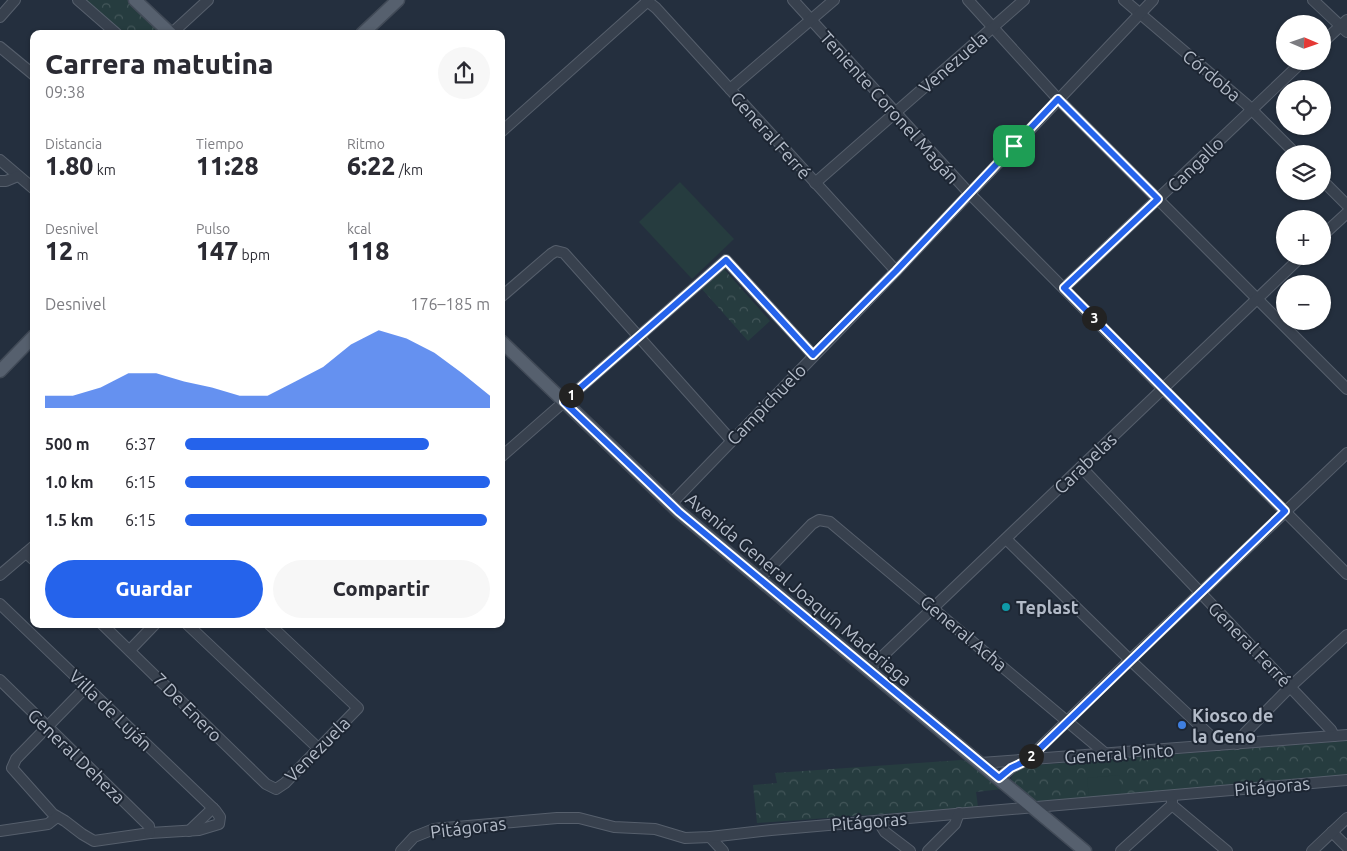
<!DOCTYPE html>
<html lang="es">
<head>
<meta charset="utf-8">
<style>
	:root { --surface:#fff; --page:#f7f7f7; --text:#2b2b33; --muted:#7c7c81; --accent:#2563eb }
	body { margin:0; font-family:Ubuntu,sans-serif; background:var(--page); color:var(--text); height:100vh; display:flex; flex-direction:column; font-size:19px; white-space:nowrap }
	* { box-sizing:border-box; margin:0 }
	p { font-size:16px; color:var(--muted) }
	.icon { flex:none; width:28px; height:28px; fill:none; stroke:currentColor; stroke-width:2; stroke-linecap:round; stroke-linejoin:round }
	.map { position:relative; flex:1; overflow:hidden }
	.side { position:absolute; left:30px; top:30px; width:475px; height:598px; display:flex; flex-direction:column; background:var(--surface); border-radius:10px; box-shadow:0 1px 4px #0004 }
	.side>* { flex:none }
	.needle { width:32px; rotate:92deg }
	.controls { position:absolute; left:1276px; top:15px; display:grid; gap:10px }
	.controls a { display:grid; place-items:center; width:55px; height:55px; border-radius:50%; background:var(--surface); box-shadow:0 1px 4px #0004; font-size:25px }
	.pin { position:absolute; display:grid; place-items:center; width:42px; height:42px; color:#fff; margin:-21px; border-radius:10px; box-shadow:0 2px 8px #0006 }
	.km { position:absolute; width:25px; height:25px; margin:-12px; border-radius:50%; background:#222; color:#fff; font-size:14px; line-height:25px; text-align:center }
	.round { display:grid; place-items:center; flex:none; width:52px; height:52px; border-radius:26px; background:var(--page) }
	.overview { display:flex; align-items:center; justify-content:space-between; height:85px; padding:0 15px }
	h1 { font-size:28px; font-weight:800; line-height:38px }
	.figures { display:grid; grid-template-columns:repeat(3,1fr); gap:8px; height:85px; padding:5px 15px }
	.figures div { display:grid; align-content:center }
	.figures b { font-size:25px; font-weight:800 }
	.figures small { font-size:14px; font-weight:400 }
	.figures p { font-size:14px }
	.chart { height:140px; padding:10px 15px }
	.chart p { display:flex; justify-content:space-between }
	.chart svg { width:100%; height:90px; margin-top:5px; fill:var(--accent); opacity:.7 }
	.action { display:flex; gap:10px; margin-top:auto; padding:10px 15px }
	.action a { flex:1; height:58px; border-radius:30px; background:var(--accent); color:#fff; font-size:20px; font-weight:800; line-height:58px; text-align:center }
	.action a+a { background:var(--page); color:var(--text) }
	ul { padding:0 15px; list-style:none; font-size:16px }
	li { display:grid; grid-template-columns:80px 60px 1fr; align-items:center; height:38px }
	li i { height:12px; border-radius:6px; background:var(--accent) }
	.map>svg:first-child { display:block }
</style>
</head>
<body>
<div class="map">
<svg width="1347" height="851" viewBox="0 0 1347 851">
	<defs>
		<pattern id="park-crowns" width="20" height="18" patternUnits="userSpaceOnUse" patternTransform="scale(1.25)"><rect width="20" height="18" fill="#263c3f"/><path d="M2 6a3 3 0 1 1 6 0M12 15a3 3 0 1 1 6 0" fill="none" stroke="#435659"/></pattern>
	</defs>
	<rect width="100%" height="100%" fill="#242f3e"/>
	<g fill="url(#park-crowns)">
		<polygon points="78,0 135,0 171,34 117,34"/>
		<polygon points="723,268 770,321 748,341 701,288"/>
		<polygon points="1347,741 1347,776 1036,803 1014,785 1011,778 1017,768 1024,766"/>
		<polygon points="961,760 967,761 1002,789 976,792 978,807 757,823 753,785 777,783 775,773"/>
	</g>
	<g fill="#263c3f">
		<polygon points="680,182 734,239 692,279 639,222"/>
		<polygon points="1119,775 1121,794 1089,797 1087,778"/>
	</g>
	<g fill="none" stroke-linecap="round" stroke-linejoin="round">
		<g stroke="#565f6c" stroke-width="12">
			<g id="minor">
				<polyline points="78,0 117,34"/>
				<polyline points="646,0 656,8 896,271"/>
				<polyline points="793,0 969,193 1347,574"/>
				<polyline points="968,0 1058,99 1347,389"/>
				<polyline points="1124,0 1246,104 1296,154"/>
				<polyline points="1313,0 1347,32"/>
				<polyline points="0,17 15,0"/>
				<polyline points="171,34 208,0"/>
				<polyline points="1322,43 1347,20"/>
				<polyline points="0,47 34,75"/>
				<polyline points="730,89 834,0"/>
				<polyline points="501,132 649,0"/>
				<polyline points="0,160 34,189"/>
				<polyline points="1322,180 1347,205"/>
				<polyline points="0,181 6,181 18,176"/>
				<polyline points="815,183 1024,0"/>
				<polyline points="1322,236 1347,213"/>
				<polyline points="1064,288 1303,61"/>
				<polyline points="501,297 551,254 556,251 564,253 731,440"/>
				<polyline points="501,457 726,260 813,355"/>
				<polyline points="1081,467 1331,730 1334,736"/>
				<polyline points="670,505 896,271 1153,0"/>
				<polyline points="1006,539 1130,660 1214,739 1218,745"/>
				<polyline points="26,553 34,560"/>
				<polyline points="0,575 34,546"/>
				<polyline points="759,579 812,524 819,520 830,522 1106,754"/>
				<polyline points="0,604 215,810 220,817 219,824 199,830 150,833 94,841 82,834 65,821 53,814 12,768 16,759 87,686"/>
				<polyline points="102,624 266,784 276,789 285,783 358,708 269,624"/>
				<polyline points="187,624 319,749"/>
				<polyline points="130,650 155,624"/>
				<polyline points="868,670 1302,256"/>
				<polyline points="0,680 149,826 150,833"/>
				<polyline points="1237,744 1245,733 1291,686 1347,635"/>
				<polyline points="981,763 1347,735"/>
				<polyline points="999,779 1011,768 1027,760 1130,660 1347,453"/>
				<polyline points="1172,796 1172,805 1227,851"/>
				<polyline points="878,821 885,832 910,851"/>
				<polyline points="0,831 48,824 57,817"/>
				<polyline points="189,831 213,808"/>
				<polyline points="1332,832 1347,847"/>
				<polyline points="710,837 723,851"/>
				<polyline points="401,851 414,837 434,829 557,818 579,818 614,827 655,829 685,838 710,837 771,830 1347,780"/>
				<polyline points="928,851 955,824 959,813"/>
				<polyline points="1121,851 1172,805"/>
				<polyline points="1312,851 1347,818"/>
			</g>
		</g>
		<g stroke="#414a57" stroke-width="15">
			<g id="major">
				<polyline points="135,0 171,34"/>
				<polyline points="362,34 398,0"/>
				<polyline points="501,341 679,512 1085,851"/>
				<polyline points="0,371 34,336"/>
			</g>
		</g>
		<use href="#minor" stroke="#38414e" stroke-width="10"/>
		<use href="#major" stroke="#56606e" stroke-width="12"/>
	</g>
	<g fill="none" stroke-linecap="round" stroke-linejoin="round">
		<g stroke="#fff" stroke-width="10">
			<polygon id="route" points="1058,99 1158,199 1064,288 1285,511 1028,760 1011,768 999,778 679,512 564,402 726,260 813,355 896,271"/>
		</g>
		<use href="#route" stroke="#2563eb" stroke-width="6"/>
	</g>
	<circle fill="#0f9aa8" stroke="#1d2633" stroke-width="2" cx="1006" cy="607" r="5"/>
	<circle fill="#3f7fe0" stroke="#1d2633" stroke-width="2" cx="1182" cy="725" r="5"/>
	<g text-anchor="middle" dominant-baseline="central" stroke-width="4" stroke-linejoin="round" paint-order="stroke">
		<g font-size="18" fill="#b4bcc9" stroke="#1d2633">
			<text transform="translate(953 62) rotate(-41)">Venezuela</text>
			<text transform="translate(1212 75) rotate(40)">Córdoba</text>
			<text transform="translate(890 107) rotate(48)">Teniente Coronel Magán</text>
			<text transform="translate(771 135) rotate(48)">General Ferré</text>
			<text transform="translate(1195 164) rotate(-44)">Cangallo</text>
			<text transform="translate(766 404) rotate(-46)">Campichuelo</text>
			<text transform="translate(1085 463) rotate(-44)">Carabelas</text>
			<text transform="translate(799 589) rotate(40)">Avenida General Joaquín Madariaga</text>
			<text transform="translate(964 633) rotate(40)">General Acha</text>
			<text transform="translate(1250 644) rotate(46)">General Ferré</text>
			<text transform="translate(188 707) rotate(45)">7 De Enero</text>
			<text transform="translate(111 710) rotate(44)">Villa de Luján</text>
			<text transform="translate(317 749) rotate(-45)">Venezuela</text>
			<text transform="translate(1119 753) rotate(-4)">General Pinto</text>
			<text transform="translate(77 756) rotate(44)">General Deheza</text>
			<text transform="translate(1272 786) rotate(-5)">Pitágoras</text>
			<text transform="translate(869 821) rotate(-5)">Pitágoras</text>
			<text transform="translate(468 827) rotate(-7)">Pitágoras</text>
		</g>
		<g font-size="18" font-weight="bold" fill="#b4bcc9" stroke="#1d2633" text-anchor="start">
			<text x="1016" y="607">Teplast</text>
			<text x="1192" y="715">Kiosco de<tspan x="1192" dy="21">la Geno</tspan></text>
		</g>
	</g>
</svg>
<div class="controls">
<a><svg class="needle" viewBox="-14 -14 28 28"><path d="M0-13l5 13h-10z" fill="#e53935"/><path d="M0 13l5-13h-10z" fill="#7c7c81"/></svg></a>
<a><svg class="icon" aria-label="locate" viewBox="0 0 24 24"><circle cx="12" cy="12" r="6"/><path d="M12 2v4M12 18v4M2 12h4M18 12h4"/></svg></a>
<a><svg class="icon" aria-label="layers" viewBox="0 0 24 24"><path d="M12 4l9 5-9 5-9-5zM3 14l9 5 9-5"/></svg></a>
<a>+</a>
<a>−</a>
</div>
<div class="pin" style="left:1014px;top:146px;background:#1e9e55"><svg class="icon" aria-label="arrive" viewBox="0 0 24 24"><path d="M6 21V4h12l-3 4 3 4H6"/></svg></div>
<b class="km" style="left:571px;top:395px">1</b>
<b class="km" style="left:1031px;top:756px">2</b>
<b class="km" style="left:1094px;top:318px">3</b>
<section class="side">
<div class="overview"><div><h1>Carrera matutina</h1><p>09:38</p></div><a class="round"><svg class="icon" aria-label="share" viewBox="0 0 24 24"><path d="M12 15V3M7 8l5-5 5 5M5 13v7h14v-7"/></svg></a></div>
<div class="figures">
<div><p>Distancia</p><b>1.80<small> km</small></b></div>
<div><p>Tiempo</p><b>11:28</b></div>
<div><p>Ritmo</p><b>6:22<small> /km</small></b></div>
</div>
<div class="figures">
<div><p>Desnivel</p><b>12<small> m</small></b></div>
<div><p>Pulso</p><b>147<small> bpm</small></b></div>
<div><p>kcal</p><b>118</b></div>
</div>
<div class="chart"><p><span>Desnivel</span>176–185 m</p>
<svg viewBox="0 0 160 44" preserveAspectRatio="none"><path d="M0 44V38L10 38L20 34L30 27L40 27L50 31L60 34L70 38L80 38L90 31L100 24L110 13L120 6L130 10L140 17L150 27L160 38V44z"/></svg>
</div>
<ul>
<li><b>500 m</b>6:37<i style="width:80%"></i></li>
<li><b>1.0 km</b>6:15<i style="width:100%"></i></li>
<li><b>1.5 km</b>6:15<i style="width:99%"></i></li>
</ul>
<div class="action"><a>Guardar</a><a>Compartir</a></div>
</section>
</div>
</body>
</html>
